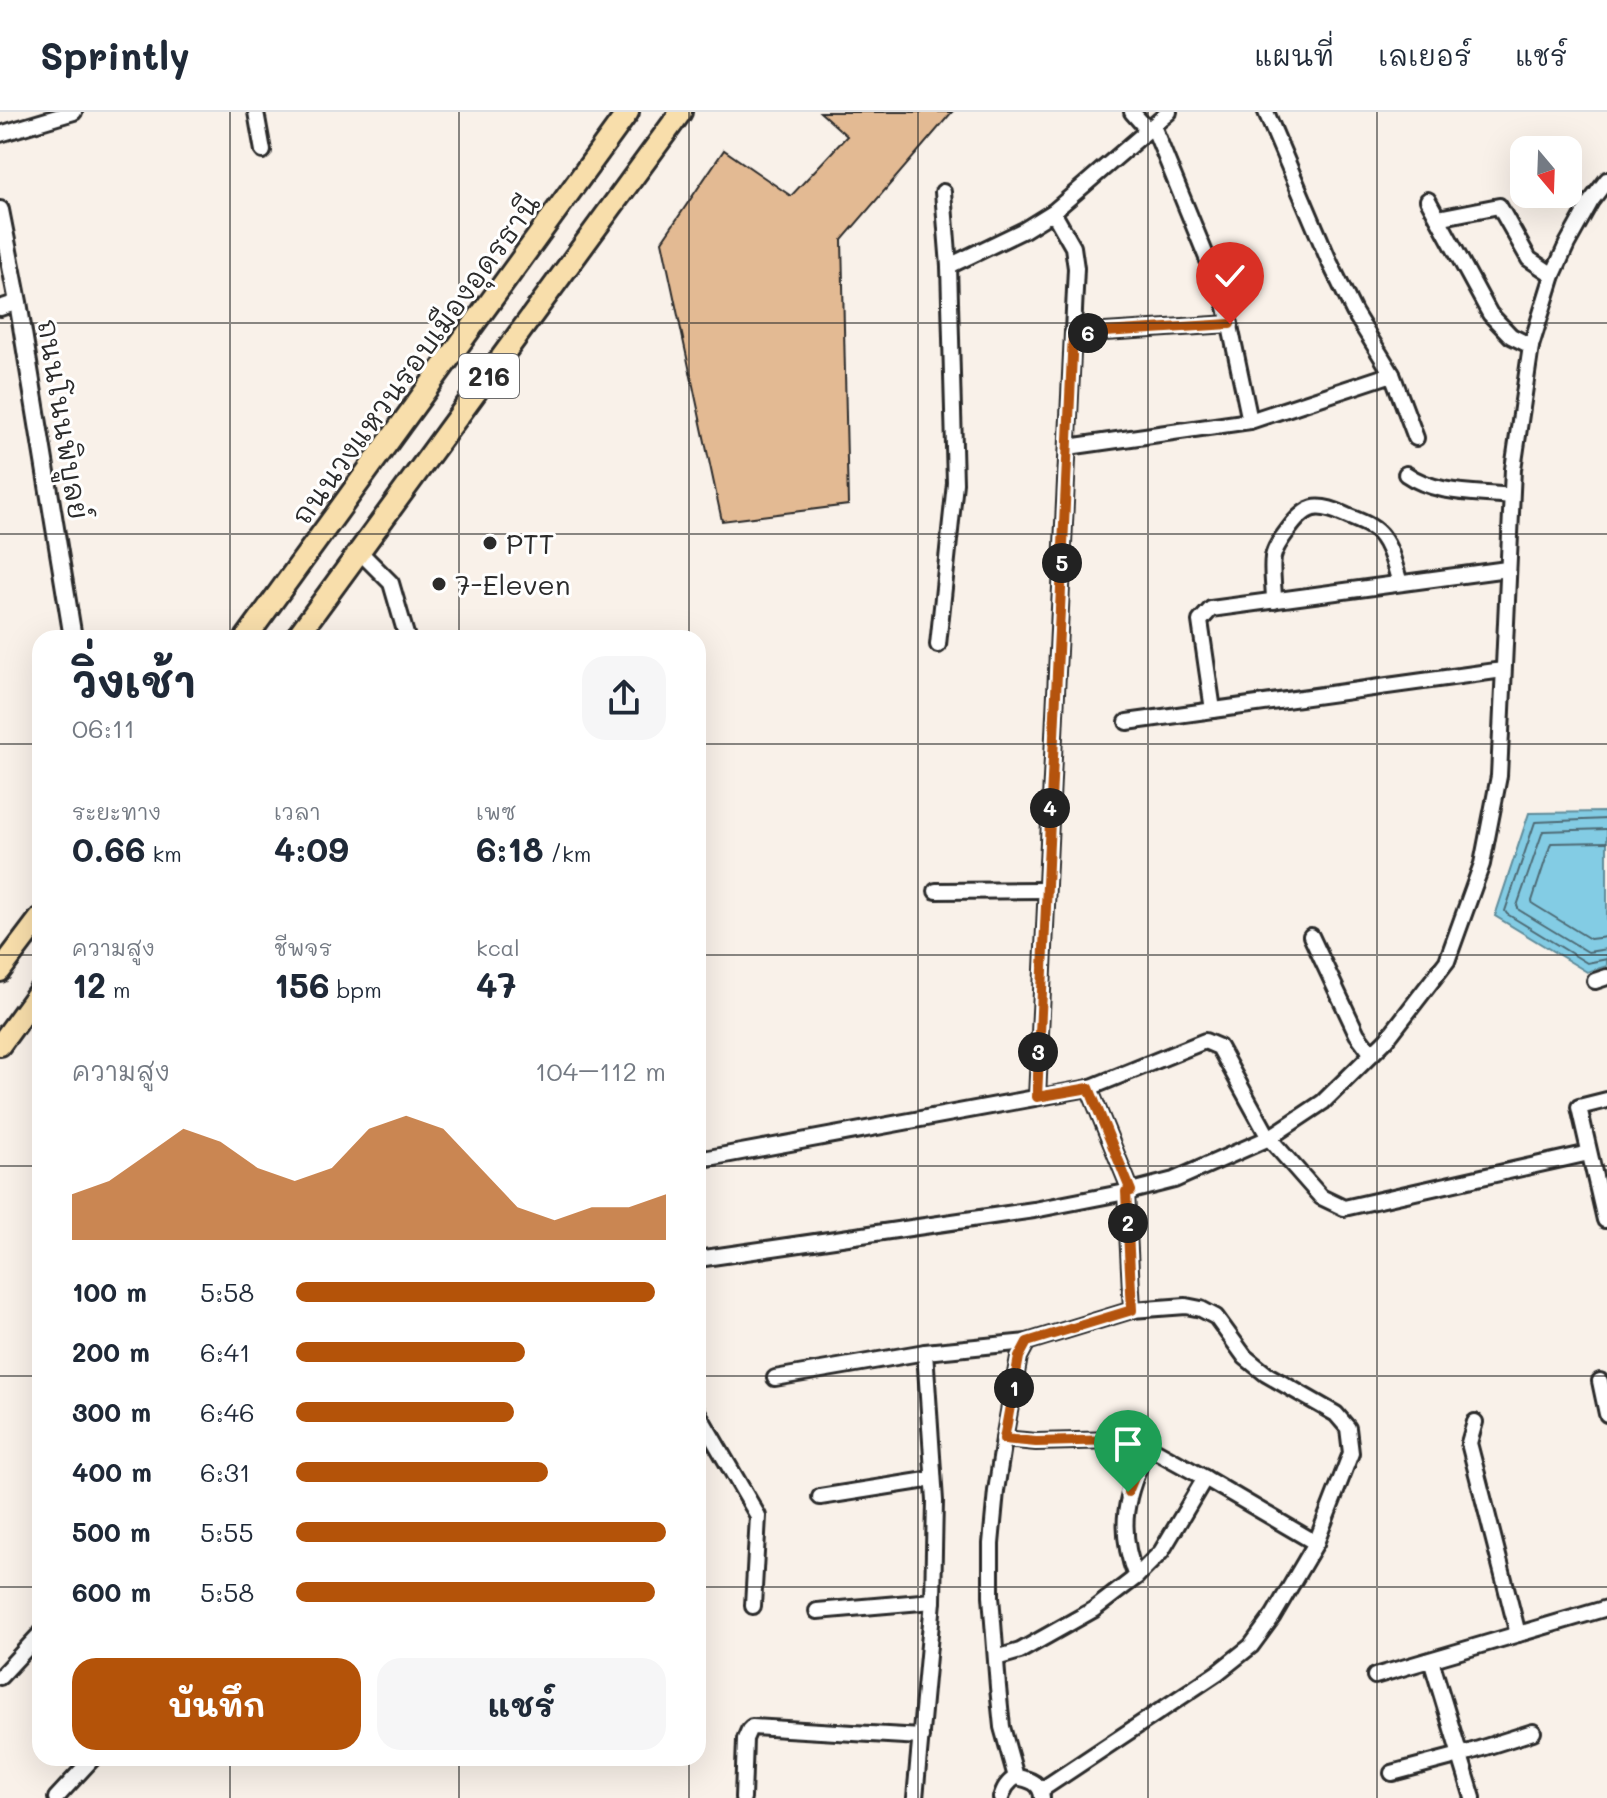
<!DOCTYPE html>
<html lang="th">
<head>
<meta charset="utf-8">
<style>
	:root { --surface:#fff; --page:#f6f6f7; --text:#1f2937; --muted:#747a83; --line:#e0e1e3; --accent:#b45309 }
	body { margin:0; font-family:Mali,"Playpen Sans Thai",sans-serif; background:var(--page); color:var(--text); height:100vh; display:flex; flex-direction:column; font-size:30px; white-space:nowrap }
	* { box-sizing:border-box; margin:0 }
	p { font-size:26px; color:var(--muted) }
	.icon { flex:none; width:44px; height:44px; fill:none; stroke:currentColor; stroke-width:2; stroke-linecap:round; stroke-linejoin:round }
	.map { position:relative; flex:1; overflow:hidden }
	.panel { position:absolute; left:32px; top:518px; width:674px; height:1136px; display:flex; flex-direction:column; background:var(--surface); border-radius:24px; box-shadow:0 8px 32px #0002 }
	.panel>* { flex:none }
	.needle { width:52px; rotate:161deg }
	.fabs { position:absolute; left:1510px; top:24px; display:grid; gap:16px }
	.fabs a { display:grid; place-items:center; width:72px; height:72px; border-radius:16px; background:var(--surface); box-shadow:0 8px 32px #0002; font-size:40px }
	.pin { position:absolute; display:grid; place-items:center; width:68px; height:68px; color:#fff; margin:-82px -34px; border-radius:50% 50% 50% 0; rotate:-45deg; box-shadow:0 0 8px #0007 }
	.pin .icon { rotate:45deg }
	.km { position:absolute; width:40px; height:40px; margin:-20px; border-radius:50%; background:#222; color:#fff; font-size:22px; line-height:40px; text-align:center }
	.round { display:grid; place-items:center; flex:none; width:84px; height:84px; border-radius:24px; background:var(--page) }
	.overview { display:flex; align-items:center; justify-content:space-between; height:136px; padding:0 40px }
	h1 { font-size:44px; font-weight:700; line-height:60px }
	.figures { display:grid; grid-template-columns:repeat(3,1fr); gap:12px; height:136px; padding:8px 40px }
	.figures div { display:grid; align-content:center }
	.figures b { font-size:34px; font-weight:700 }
	.figures small { font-size:22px; font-weight:400 }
	.figures p { font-size:22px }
	.chart { height:224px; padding:16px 40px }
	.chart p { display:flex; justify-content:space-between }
	.chart svg { width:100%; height:144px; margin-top:8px; fill:var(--accent); opacity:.7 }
	.button { display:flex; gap:16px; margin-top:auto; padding:16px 40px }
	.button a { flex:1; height:92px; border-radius:24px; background:var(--accent); color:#fff; font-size:32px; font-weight:700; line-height:92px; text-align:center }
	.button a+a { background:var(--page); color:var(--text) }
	ul { padding:0 40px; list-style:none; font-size:26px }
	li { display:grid; grid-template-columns:128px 96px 1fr; align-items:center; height:60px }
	li i { height:20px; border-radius:10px; background:var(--accent) }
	header { display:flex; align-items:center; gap:48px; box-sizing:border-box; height:112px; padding:0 40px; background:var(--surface); border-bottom:2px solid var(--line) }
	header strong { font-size:38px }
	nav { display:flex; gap:44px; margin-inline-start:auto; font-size:28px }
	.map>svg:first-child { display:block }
</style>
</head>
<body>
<header>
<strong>Sprintly</strong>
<nav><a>แผนที่</a><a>เลเยอร์</a><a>แชร์</a></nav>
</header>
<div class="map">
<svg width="1607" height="1686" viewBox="0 0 1607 1686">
	<rect width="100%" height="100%" fill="#f9f1e9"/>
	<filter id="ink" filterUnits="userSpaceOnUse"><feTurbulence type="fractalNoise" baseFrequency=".0125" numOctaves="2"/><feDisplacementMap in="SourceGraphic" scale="16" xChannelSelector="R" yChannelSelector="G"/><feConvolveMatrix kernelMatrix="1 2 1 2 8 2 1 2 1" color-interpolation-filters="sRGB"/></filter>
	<g filter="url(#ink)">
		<polygon fill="#83cce4" stroke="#608c9a" stroke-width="2" points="1607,700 1607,854 1587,860 1495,804 1529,701"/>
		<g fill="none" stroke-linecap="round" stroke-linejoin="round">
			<g stroke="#4e6b75" stroke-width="2">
				<polyline points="1607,707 1535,710 1505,799 1507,802 1587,851 1607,847"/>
				<polyline points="1607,717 1543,719 1517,794 1519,798 1588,840 1607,837"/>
				<polyline points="1607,730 1551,731 1532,789 1533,792 1590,827 1607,825"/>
			</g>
		</g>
		<polygon fill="#e3ba93" stroke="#2b2b2b" stroke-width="2" points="820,0 952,0 842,128 848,393 722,409 662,129 724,38 791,84 847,24"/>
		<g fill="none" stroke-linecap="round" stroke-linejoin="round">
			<g stroke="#2b2b2b" stroke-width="20">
				<g id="minor">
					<polyline points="256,0 263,39"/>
					<polyline points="1132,0 1148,18"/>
					<polyline points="1266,0 1330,151 1354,200 1392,262 1416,326"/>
					<polyline points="1153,14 1225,190 1250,309"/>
					<polyline points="0,22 74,0"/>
					<polyline points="1428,88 1490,202 1511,224 1531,234"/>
					<polyline points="1438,106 1499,94 1529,147 1553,163"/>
					<polyline points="949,154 1024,118 1053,100 1169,0"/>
					<polyline points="0,196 18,190"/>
					<polyline points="1073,222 1230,212"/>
					<polyline points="1068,335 1250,309 1392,262"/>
					<path d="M1406,362C1436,383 1476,380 1511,384"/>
					<polyline points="359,439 391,471 407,526"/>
					<path d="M1274,489C1274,475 1271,459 1273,445C1275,435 1282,426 1288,418C1306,393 1317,390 1345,403C1358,409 1374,413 1382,425C1392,438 1395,456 1400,471"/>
					<polyline points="938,533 955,371 949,154 943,80"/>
					<polyline points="1213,598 1200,509 1211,497 1507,457"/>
					<polyline points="1127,610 1503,558"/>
					<polyline points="936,779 1046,778"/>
					<polyline points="1311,824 1357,922 1372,942"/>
					<polyline points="1595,869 1607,865"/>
					<polyline points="1089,976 1131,1079"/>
					<polyline points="1037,985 1076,156 1073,135 1053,100"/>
					<polyline points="698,1048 1089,976 1205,929 1219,935 1269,1026 1321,1085 1344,1096 1589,1041"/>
					<polyline points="1126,1080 1132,1198"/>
					<polyline points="1605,1108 1579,995 1607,988"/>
					<polyline points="698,1147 1034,1098 1131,1079 1174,1068 1269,1026 1323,990 1387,927 1447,849 1482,752 1499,664 1513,357 1531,234 1553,163 1567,132 1591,89 1607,68"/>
					<polyline points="775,1266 925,1240 1027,1230 1132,1198 1186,1194 1201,1197 1216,1205 1245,1245 1266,1262 1336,1302 1348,1316 1351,1341 1316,1431 1273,1504 1251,1534 1217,1561 1041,1678"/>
					<polyline points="1600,1269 1607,1302"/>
					<polyline points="698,1301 758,1404 753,1494"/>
					<polyline points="1475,1310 1469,1331 1518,1522"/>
					<polyline points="1004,1327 1036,1330 1117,1328 1147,1334 1205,1366 1316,1431"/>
					<polyline points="820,1385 933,1367"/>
					<path d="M1136,1465C1116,1412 1127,1385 1147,1334"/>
					<polyline points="817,1499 933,1489"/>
					<polyline points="996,1546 1020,1539 1093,1498 1136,1465 1161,1440 1205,1366"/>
					<polyline points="1431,1548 1473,1686"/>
					<polyline points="1375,1564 1607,1496"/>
					<polyline points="0,1565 40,1522"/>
					<polyline points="1392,1661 1460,1643 1533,1620"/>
					<polyline points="1016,1665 1002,1615 998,1575 991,1484 991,1432 996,1379 1004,1327 1019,1245 1027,1230"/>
					<polyline points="56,1686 93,1646"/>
					<polyline points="743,1686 745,1627 749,1618 752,1615 921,1625"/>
					<polyline points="915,1686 933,1489 935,1389 925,1240"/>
					<path d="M1001,1686C1004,1676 1007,1671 1016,1665C1029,1667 1042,1671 1042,1686"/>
				</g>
			</g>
			<g stroke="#2b2b2b" stroke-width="22">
				<polyline id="tertiary" points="0,98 18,190 73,526"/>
			</g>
			<g stroke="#2b2b2b" stroke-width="26">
				<g id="primary">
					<polyline points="246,526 628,0"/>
					<polyline points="296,526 681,0"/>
					<polyline points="0,859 40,806"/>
					<polyline points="0,933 40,878"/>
				</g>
			</g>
			<use href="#minor" stroke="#fff" stroke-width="14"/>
			<use href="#tertiary" stroke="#fff" stroke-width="16"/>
			<use href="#primary" stroke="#f8deab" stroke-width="20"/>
		</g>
	</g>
	<g fill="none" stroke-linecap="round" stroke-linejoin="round" filter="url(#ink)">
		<g stroke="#fff" stroke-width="16">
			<polyline id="route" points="1128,1380 1147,1334 1117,1328 1036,1330 1004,1327 1019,1245 1027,1230 1132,1198 1126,1080 1131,1079 1089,976 1037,985 1073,222 1230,212"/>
		</g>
		<use href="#route" stroke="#b45309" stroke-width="10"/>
	</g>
	<path fill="none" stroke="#2b2b2b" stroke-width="2" stroke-opacity="0.55" d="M230,0V526M459,0V526M689,0V526M918,0V1686M1148,0V1686M1377,0V1686M0,211H1607M0,422H1607M0,632H40M698,632H1607M0,843H40M698,843H1607M0,1054H40M698,1054H1607M0,1264H40M698,1264H1607M0,1475H40M698,1475H1607M230,1646V1686M459,1646V1686M689,1646V1686"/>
	<g fill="#2b2b2b" stroke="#fff" stroke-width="3">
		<circle cx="490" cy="431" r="8"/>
		<circle cx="439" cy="472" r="8"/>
	</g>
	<g text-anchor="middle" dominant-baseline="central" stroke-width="6" stroke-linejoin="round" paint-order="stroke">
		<rect fill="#fff" stroke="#6b6b6b" stroke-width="2" x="459" y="242" width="60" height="44" rx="6"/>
		<g font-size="26" font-weight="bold" fill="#2b2b2b">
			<text x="489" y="264">216</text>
		</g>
		<g font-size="28" fill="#2b2b2b" stroke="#fff">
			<text transform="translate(415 247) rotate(-54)">ถนนวงแหวนรอบเมืองอุดรธานี</text>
			<text transform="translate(64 307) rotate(81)">ถนนโนนพิบูลย์</text>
		</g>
		<g font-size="28" fill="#2b2b2b" stroke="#fff" text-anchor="start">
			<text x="506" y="431">PTT</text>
			<text x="455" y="472">7-Eleven</text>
		</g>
	</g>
</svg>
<div class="fabs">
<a><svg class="needle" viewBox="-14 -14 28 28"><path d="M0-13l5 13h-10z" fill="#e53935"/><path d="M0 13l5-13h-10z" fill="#747a83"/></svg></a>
</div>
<div class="pin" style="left:1128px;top:1380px;background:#1e9e55"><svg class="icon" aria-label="arrive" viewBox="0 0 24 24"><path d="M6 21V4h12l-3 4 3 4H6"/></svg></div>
<div class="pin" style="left:1230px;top:212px;background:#d93025"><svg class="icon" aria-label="check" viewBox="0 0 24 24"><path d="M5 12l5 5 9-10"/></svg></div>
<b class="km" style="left:1014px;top:1276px">1</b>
<b class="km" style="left:1128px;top:1111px">2</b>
<b class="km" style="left:1038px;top:940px">3</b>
<b class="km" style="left:1050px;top:696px">4</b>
<b class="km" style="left:1062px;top:451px">5</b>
<b class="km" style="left:1088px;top:221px">6</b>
<section class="panel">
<div class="overview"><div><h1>วิ่งเช้า</h1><p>06:11</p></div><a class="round"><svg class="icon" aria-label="share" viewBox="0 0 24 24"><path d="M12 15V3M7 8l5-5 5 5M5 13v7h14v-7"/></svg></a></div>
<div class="figures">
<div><p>ระยะทาง</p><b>0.66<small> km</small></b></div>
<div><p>เวลา</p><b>4:09</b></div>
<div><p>เพซ</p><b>6:18<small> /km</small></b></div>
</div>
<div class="figures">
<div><p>ความสูง</p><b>12<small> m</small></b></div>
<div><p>ชีพจร</p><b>156<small> bpm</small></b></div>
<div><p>kcal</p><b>47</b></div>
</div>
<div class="chart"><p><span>ความสูง</span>104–112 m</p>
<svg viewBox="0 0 160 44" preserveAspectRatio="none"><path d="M0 44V30L10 26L20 18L30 10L40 14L50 22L60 26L70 22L80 10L90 6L100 10L110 22L120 34L130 38L140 34L150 34L160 30V44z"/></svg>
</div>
<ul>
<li><b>100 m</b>5:58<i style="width:97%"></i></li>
<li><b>200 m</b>6:41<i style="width:62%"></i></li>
<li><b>300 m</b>6:46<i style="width:59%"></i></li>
<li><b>400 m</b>6:31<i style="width:68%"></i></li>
<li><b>500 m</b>5:55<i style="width:100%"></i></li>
<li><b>600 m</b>5:58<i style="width:97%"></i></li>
</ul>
<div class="button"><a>บันทึก</a><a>แชร์</a></div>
</section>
</div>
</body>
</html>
